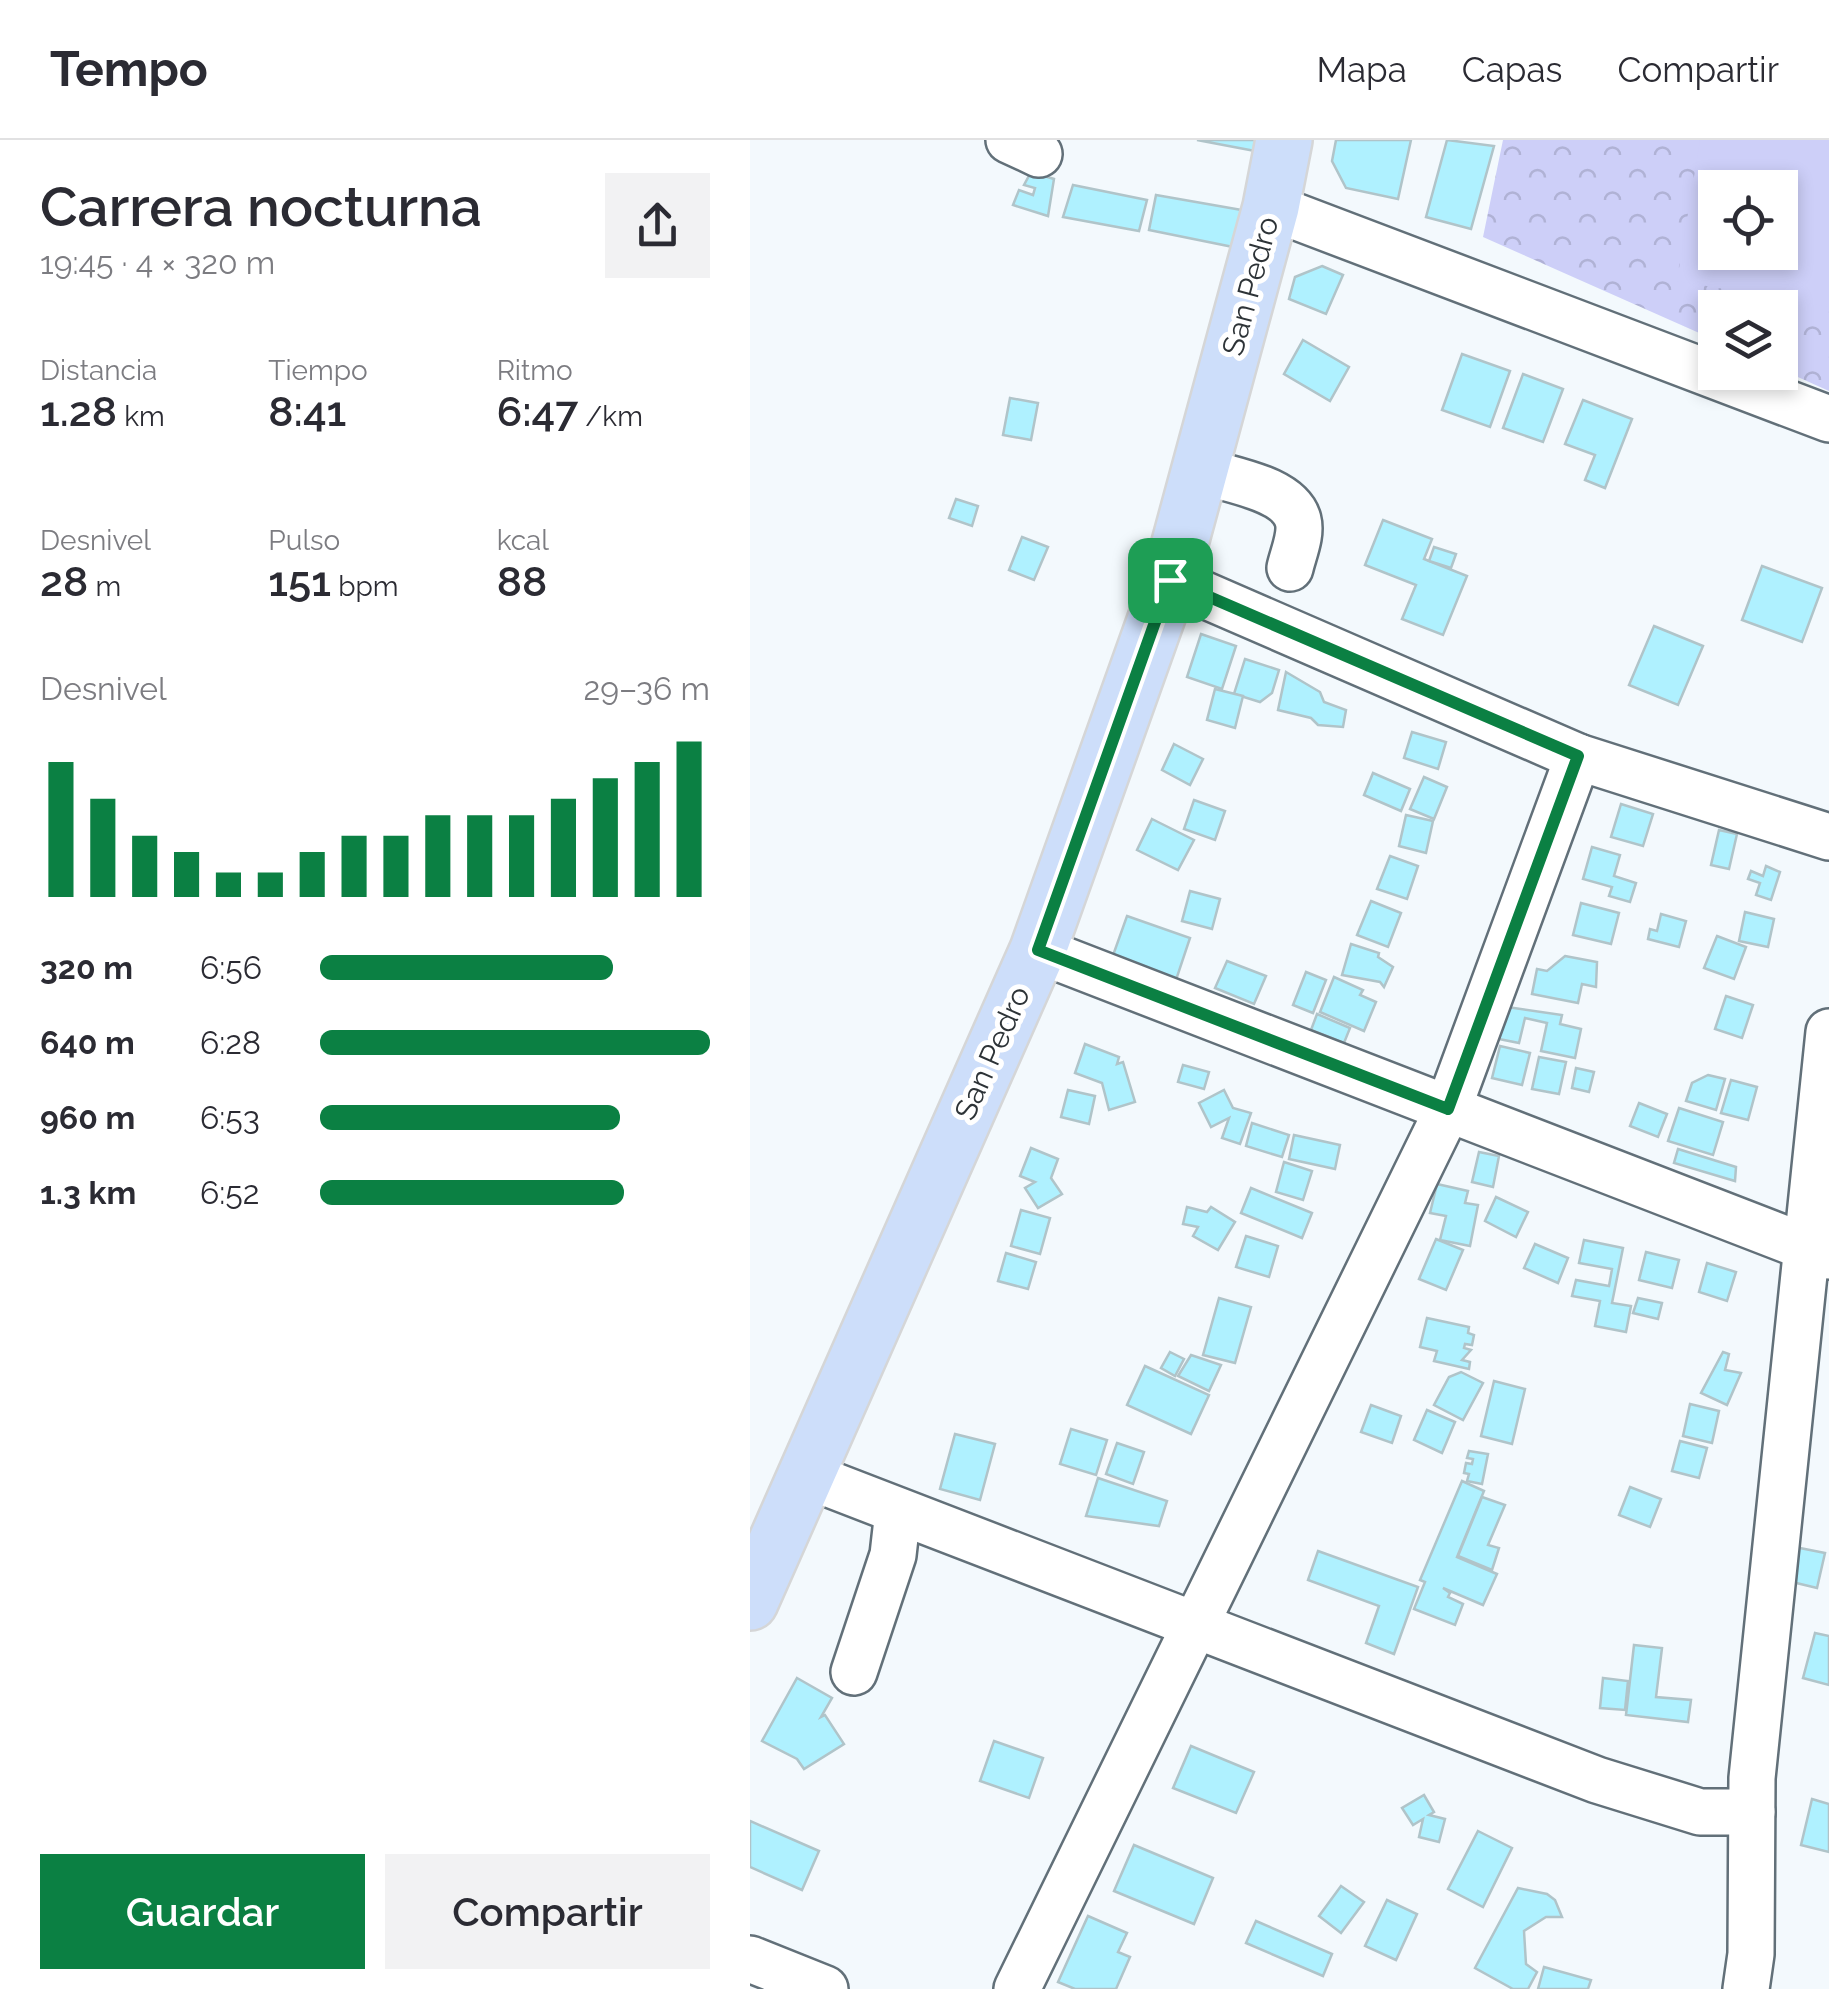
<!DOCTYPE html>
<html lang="es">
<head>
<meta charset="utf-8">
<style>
	:root { --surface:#fff; --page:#f2f2f3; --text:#2b2b33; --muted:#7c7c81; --line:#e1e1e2; --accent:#0b8043 }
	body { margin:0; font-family:Raleway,sans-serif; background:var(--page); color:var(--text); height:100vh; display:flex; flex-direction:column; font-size:38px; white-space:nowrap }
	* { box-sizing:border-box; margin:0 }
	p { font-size:32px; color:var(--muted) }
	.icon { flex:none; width:55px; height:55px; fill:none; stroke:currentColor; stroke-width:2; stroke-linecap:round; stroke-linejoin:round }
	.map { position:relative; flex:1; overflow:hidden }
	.sheet { display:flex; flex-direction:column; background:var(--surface); width:750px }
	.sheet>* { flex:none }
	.buttons { position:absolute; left:948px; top:30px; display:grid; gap:20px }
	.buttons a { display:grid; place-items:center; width:100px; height:100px; border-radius:0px; background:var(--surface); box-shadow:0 5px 15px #0003; font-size:50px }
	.pin { position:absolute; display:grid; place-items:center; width:85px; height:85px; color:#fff; margin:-42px; border-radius:20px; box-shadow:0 5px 15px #0006 }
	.round { display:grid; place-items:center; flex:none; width:105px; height:105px; border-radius:0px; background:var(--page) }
	.head { display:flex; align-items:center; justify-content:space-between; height:170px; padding:0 40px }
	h1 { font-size:55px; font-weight:600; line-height:75px }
	.metrics { display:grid; grid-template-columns:repeat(3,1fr); gap:15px; height:170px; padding:10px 40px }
	.metrics div { display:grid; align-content:center }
	.metrics b { font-size:42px; font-weight:600 }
	.metrics small { font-size:28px; font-weight:400 }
	.metrics p { font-size:28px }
	.chart { height:280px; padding:20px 40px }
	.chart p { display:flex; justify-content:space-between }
	.chart svg { width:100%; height:180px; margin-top:10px; stroke:var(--accent); stroke-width:6 }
	.action { display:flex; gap:20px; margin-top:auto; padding:20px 40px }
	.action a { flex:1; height:115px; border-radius:0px; background:var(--accent); color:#fff; font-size:40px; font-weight:600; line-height:115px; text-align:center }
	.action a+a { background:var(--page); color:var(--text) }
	ul { padding:0 40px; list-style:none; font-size:32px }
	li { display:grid; grid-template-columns:160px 120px 1fr; align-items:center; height:75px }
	li i { height:25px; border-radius:12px; background:var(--accent) }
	header { display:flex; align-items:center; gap:60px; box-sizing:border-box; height:140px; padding:0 50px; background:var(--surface); border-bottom:2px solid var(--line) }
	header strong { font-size:48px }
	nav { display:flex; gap:55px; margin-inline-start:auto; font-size:35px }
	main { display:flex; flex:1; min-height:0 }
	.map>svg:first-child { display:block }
</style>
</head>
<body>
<header>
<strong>Tempo</strong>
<nav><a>Mapa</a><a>Capas</a><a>Compartir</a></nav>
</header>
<main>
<section class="sheet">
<div class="head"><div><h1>Carrera nocturna</h1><p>19:45 · 4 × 320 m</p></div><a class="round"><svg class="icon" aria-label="share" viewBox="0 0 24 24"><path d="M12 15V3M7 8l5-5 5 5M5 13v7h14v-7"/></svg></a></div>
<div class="metrics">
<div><p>Distancia</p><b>1.28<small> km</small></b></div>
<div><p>Tiempo</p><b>8:41</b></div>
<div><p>Ritmo</p><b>6:47<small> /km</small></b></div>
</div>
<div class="metrics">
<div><p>Desnivel</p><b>28<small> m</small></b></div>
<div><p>Pulso</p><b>151<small> bpm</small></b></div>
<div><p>kcal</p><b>88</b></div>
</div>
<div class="chart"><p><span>Desnivel</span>29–36 m</p>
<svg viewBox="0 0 160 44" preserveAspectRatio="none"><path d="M5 44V11M15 44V20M25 44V29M35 44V33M45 44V38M55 44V38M65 44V33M75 44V29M85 44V29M95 44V24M105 44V24M115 44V24M125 44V20M135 44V15M145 44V11M155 44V6"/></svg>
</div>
<ul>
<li><b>320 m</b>6:56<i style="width:75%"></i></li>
<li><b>640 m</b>6:28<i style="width:100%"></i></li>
<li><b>960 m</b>6:53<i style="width:77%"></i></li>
<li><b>1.3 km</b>6:52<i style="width:78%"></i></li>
</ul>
<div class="action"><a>Guardar</a><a>Compartir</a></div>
</section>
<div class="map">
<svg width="1079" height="1849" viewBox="0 0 1079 1849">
	<defs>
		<pattern id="park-crowns" width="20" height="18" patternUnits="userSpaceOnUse" patternTransform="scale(2.5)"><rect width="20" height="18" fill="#cdcff8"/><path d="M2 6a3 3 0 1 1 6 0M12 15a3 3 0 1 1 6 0" fill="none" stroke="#b0b2d5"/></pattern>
	</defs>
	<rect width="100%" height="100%" fill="#f3f9fd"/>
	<path fill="url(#park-crowns)" fill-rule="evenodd" d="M753,0H1079V251L1030,229V168H965V200L733,97ZM965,48H1030V112H965Z"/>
	<path fill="#cdcff8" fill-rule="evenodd" d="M950,0H1079V167L927,141ZM965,48H1030V112H965Z"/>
	<g fill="#aff1ff" stroke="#b0c4c9" stroke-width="2.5">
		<polygon points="447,0 507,0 505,11"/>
		<polygon points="586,0 661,0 648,59 596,48 582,21"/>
		<polygon points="697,0 744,6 721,89 676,77"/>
		<polygon points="281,32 304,39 298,76 263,65 269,50 283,55 285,48 274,45"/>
		<polygon points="323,45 397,60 389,91 313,77"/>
		<polygon points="406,55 503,72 488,108 399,90"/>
		<polygon points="572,126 593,135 576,174 539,159 545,137"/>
		<polygon points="553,200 599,227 580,261 534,234"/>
		<polygon points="712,214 760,231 740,287 692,270"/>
		<polygon points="773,234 813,249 793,302 753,288"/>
		<polygon points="260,258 288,263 281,300 253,295"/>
		<polygon points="833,260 882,279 855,348 835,340 845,315 815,304"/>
		<polygon points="206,359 228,366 222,386 199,378"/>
		<polygon points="633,380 682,399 674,419 717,436 693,495 652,479 666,445 615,425"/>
		<polygon points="272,397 298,407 284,440 259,430"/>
		<polygon points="684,407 706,414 701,428 679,421"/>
		<polygon points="1012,426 1072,448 1052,502 992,480"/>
		<polygon points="904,486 953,506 928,565 879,545"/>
		<polygon points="451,494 486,506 472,549 437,537"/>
		<polygon points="495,519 529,530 522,553 510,562 484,554"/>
		<polygon points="536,532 570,552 574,562 596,570 593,587 568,585 561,578 528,570"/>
		<polygon points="465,549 493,556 485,588 457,580"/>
		<polygon points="662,592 696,602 688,629 654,618"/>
		<polygon points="424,604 453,619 440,645 412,630"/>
		<polygon points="623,633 660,649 651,671 614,655"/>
		<polygon points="674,637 697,647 684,679 660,669"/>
		<polygon points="444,660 475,671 465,700 434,689"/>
		<polygon points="871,664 903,674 893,706 861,697"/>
		<polygon points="656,675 683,681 676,713 649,706"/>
		<polygon points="402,679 444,700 428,730 387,710"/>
		<polygon points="969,690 987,694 979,729 961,725"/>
		<polygon points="842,707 870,715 864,736 886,743 880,762 859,756 862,747 833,739"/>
		<polygon points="640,716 668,726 657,759 627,749"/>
		<polygon points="1016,726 1030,732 1021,760 1006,755 1010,743 998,739 1001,731 1013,736"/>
		<polygon points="440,751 470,759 462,789 432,781"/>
		<polygon points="621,761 651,773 638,807 607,795"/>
		<polygon points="831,763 869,773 861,804 823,795"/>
		<polygon points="995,772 1024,779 1018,807 989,801"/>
		<polygon points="911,774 936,781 929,807 898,799 900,789 907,791"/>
		<polygon points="377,776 440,798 425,843 361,821"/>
		<polygon points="967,796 996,807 984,839 954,828"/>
		<polygon points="601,804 629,813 628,817 643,827 634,847 630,842 592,835"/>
		<polygon points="815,816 847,822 846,847 832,844 828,863 782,854 787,829 797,831"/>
		<polygon points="477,821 516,836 504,864 465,848"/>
		<polygon points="556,832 576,840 563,873 543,865"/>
		<polygon points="584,837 613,850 610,855 626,862 614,891 570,872"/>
		<polygon points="976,856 1003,865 992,898 965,889"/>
		<polygon points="757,867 812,875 810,884 831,889 825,918 791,911 797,883 775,878 769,903 749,899"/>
		<polygon points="567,874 600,888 594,903 561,890"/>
		<polygon points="335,904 369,917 367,924 373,922 385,962 359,970 352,943 325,933"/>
		<polygon points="750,906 780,913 772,945 742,938"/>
		<polygon points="789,917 816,922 809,954 782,949"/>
		<polygon points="433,925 459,932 454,949 428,942"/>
		<polygon points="826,928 844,932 839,952 822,948"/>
		<polygon points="958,935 975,939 966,970 936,961 942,943"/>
		<polygon points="981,940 1007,947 998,980 971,973"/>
		<polygon points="318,950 345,956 339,984 311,977"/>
		<polygon points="474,950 483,968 501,973 490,1004 472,998 479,978 461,987 449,963"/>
		<polygon points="889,963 917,974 908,997 880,986"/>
		<polygon points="929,968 973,982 963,1015 918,1001"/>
		<polygon points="502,983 539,995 532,1017 496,1006"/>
		<polygon points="544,995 590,1005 585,1029 539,1019"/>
		<polygon points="281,1008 308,1019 301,1038 312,1054 288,1068 275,1048 285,1042 270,1036"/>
		<polygon points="928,1009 986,1027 985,1041 924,1023"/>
		<polygon points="729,1012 749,1016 743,1047 722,1042"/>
		<polygon points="534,1022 562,1031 553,1060 526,1052"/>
		<polygon points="687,1044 718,1051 715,1063 728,1065 720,1106 690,1100 696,1076 680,1073"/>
		<polygon points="501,1048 562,1073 552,1098 491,1073"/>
		<polygon points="746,1057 778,1072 766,1097 735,1081"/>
		<polygon points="437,1067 457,1072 461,1067 485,1082 468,1110 443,1096 448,1087 433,1084"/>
		<polygon points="271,1070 300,1078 290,1114 261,1106"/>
		<polygon points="496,1096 528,1106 519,1137 486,1127"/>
		<polygon points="686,1099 713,1110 696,1150 669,1139"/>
		<polygon points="834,1100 873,1108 862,1163 881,1166 876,1192 845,1186 850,1161 822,1156 826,1140 859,1146 862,1129 829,1123"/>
		<polygon points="785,1104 818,1118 808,1143 774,1128"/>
		<polygon points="896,1112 929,1120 922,1148 889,1140"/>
		<polygon points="256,1113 286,1122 278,1149 248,1141"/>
		<polygon points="957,1123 986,1132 977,1161 949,1152"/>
		<polygon points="469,1158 501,1167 485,1223 453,1215"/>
		<polygon points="888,1158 912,1163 908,1179 883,1173"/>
		<polygon points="677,1178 719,1187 718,1193 724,1195 722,1205 715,1204 714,1208 721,1210 712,1220 720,1222 719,1229 684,1221 687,1211 670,1207"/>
		<polygon points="420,1212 434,1219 425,1236 411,1228"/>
		<polygon points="973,1212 979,1214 975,1230 991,1233 977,1265 951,1253"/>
		<polygon points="441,1215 471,1225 459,1251 428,1236"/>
		<polygon points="395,1226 459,1255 441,1294 377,1265"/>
		<polygon points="711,1232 733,1243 713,1280 684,1265 699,1237"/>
		<polygon points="744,1241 775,1249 762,1304 731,1296"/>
		<polygon points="940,1264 969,1271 962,1303 933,1296"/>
		<polygon points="621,1265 651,1276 642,1303 611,1292"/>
		<polygon points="677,1270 705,1282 692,1313 664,1300"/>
		<polygon points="321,1289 357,1300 346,1335 310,1324"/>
		<polygon points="205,1294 245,1304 230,1360 190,1349"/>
		<polygon points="930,1301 957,1308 949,1338 922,1331"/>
		<polygon points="367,1303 394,1312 383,1344 356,1334"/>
		<polygon points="719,1311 738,1314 732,1344 717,1341 719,1334 714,1333 716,1323 722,1324 723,1319 717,1318"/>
		<polygon points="348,1338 417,1361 409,1386 336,1376"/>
		<polygon points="712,1341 734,1351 707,1417 747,1434 733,1465 693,1448 700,1453 698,1457 713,1464 705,1485 664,1469 675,1442 670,1440"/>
		<polygon points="880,1347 911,1359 900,1387 869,1375"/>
		<polygon points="732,1357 755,1365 738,1405 749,1408 742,1430 708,1416"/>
		<polygon points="1045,1407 1075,1413 1067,1448 1038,1441"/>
		<polygon points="568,1411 668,1447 644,1514 616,1503 629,1466 558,1440"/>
		<polygon points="1065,1493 1079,1496 1079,1545 1053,1538"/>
		<polygon points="884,1505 912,1508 906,1557 941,1560 938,1582 876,1575"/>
		<polygon points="47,1538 82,1558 71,1577 75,1575 94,1604 54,1629 47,1619 12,1601"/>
		<polygon points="853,1538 878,1541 875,1570 850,1568"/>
		<polygon points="244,1601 293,1618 279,1658 230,1641"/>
		<polygon points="441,1606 504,1632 486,1673 423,1648"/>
		<polygon points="674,1655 684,1672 679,1675 695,1679 689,1702 669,1697 673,1679 663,1685 652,1668"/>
		<polygon points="1062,1659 1079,1664 1079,1712 1051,1705"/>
		<polygon points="0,1681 69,1711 52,1750 0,1727"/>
		<polygon points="728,1691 762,1708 733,1767 698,1749"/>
		<polygon points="384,1705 463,1738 444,1784 364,1751"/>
		<polygon points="591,1746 614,1762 591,1793 569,1776"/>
		<polygon points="768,1748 797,1754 805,1760 812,1777 796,1777 774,1791 776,1824 787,1832 778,1849 763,1849 725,1828"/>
		<polygon points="637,1760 667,1774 646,1820 615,1806"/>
		<polygon points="338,1776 377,1793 368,1812 380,1817 366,1849 325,1849 308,1842"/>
		<polygon points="506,1781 582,1814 573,1836 496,1803"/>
		<polygon points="794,1827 841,1840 838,1849 788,1849"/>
	</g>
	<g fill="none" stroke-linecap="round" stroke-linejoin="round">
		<g stroke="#627079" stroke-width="50">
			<g id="minor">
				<polyline points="259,0 289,14"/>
				<polyline points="521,67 1079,279"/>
				<path d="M450,330C477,340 539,347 548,380C552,395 543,414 540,428"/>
				<polyline points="828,617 1079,697"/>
				<polyline points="288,810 1079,1116"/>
				<polyline points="56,1335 847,1640 950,1672 1002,1672"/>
				<polyline points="104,1532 143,1415 148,1371"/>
				<polyline points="0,1819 75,1849"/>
				<polyline points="267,1849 698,969 828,617 420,440"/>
				<polyline points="996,1849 1001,1814 1002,1638 1079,892"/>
			</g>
		</g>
		<g stroke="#d5d6d7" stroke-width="60">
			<polyline id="major" points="0,1462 288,810 420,440 521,67 534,0"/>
		</g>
		<use href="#minor" stroke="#fff" stroke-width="45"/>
		<use href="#major" stroke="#cddefa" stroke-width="55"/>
	</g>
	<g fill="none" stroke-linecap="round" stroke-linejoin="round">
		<g stroke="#fff" stroke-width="20">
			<polygon id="route" points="420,440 828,616 698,969 288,810"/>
		</g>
		<use href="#route" stroke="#0b8043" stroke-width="12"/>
	</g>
	<g text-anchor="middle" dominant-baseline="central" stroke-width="10" stroke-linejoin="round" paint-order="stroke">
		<g font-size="30" fill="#2d3337" stroke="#fff">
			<text transform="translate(500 146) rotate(-75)">San Pedro</text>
			<text transform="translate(242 913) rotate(-66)">San Pedro</text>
		</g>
	</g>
</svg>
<div class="buttons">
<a><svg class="icon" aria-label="locate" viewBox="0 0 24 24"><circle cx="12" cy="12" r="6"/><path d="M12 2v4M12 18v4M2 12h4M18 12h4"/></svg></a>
<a><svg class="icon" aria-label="layers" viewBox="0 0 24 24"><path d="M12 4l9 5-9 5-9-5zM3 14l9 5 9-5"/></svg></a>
</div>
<div class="pin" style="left:420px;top:440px;background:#1e9e55"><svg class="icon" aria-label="arrive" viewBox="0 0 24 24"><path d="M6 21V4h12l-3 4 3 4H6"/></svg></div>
</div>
</main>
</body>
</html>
